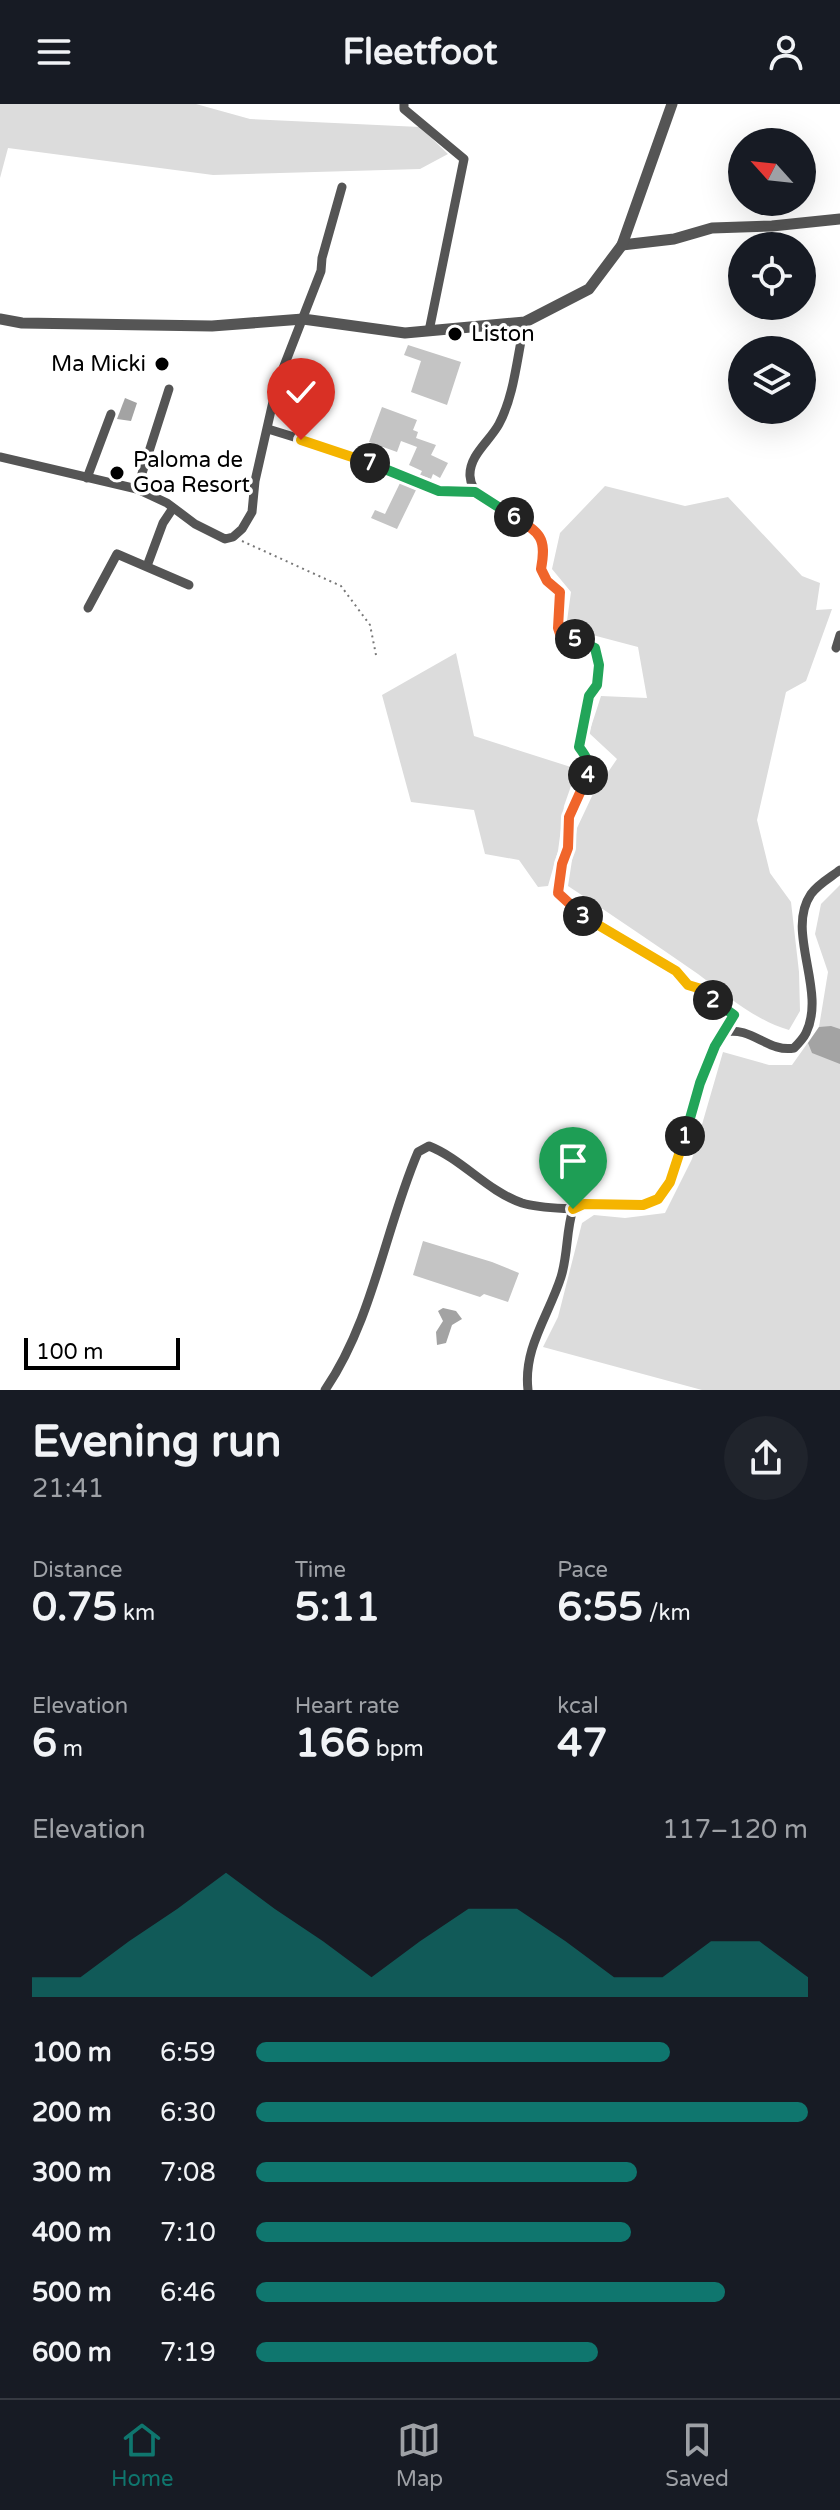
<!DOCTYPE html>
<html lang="en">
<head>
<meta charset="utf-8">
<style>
	:root { --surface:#171b24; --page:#20242c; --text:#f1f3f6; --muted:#9ea1a6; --line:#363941; --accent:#0f766e }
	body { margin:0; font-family:"Varela Round",sans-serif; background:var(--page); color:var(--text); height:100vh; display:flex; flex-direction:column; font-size:30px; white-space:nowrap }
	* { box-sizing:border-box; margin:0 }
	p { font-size:26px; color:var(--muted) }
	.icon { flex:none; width:44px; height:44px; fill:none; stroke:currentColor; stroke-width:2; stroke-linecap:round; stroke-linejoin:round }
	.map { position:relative; height:1286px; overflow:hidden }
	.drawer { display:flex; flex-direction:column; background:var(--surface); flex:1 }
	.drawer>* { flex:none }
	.needle { width:52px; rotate:297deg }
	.fabs { position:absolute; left:728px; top:24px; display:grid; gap:16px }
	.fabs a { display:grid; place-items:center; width:88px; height:88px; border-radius:50%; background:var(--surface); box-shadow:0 8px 32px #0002; font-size:40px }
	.scale { position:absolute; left:24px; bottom:20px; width:156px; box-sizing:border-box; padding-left:8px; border:4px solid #000; border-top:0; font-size:22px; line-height:28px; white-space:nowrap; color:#000; -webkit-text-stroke:6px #fff; paint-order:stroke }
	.pin { position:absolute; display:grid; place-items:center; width:68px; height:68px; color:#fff; margin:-82px -34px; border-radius:50% 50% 50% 0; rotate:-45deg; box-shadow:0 0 8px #0007 }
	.pin .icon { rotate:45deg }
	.km { position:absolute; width:40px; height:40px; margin:-20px; border-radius:50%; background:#222; color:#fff; font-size:22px; line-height:40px; text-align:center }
	.round { display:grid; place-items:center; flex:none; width:84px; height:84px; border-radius:42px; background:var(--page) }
	.headline { display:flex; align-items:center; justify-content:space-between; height:136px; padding:0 32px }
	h1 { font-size:44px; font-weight:700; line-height:60px }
	.figures { display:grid; grid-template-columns:repeat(3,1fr); gap:12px; height:136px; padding:8px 32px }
	.figures div { display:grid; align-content:center }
	.figures b { font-size:40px; font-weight:700 }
	.figures small { font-size:22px; font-weight:400 }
	.figures p { font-size:22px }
	.chart { height:224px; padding:16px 32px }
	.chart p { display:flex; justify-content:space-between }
	.chart svg { width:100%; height:144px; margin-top:8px; fill:var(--accent); opacity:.7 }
	ul { padding:0 32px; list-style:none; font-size:26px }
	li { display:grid; grid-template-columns:128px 96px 1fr; align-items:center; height:60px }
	li i { height:20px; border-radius:10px; background:var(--accent) }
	header { display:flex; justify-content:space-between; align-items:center; height:104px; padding:0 32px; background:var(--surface); font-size:36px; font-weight:700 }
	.dock { display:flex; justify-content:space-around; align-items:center; height:112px; border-top:2px solid var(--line); background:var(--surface); font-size:22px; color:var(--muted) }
	.dock a { display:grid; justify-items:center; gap:4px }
	.dock .current { color:var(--accent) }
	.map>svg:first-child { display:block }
</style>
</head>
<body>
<header><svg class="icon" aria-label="menu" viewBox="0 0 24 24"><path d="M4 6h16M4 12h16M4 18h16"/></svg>Fleetfoot<svg class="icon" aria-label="person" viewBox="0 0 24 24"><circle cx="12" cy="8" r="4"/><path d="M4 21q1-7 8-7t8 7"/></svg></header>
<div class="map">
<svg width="840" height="1286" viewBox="0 0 840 1286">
	<rect width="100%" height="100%" fill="#fff"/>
	<g fill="#dcdcdc">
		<polygon points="0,0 196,0 250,15 420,23 448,50 420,65 213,71 8,44 0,74"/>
		<path d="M605,382L685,402L728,393L802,472L820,479L816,506L832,505L806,577L786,588L757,716L770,769L791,798L799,868L800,907L789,926C756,917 725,890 698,870C655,840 612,811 568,782L577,724L593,690L617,655L589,629L601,592L647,594L638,543L566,524L571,488L552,465L560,429Z"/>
		<polygon points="456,549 474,632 577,665 564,702 558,747 548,782 538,783 519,756 485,750 474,706 411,698 382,591"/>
		<polygon points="840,781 840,1286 702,1286 543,1243 558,1213 582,1119 594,1111 625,1114 665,1109 692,1055 723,948 769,961 792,961 819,923 828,868 815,830 821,800"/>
	</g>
	<g fill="#a3a3a3">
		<polygon points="125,294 137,299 131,317 117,315"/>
		<polygon points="831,922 840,925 840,960 812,949 808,939 819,923"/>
		<polygon points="443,1204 456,1207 462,1215 452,1221 446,1239 437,1241 436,1228 443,1217 438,1207"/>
	</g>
	<g fill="#c4c4c4">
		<polygon points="408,241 461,258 447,301 411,288 421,257 404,251"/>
		<polygon points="382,303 417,316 413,326 418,328 416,334 436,341 431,351 448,359 440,374 433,370 431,375 420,371 422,367 409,361 417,343 401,337 397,348 369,338"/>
		<polygon points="400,379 416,386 397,425 371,414 375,406 385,410"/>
		<polygon points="423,1137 492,1158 519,1169 508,1198 484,1190 480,1193 413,1171"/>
	</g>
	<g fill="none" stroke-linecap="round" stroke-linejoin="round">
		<polyline stroke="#777" stroke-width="2" stroke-dasharray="2 4" stroke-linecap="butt" points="242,437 341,482 370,521 376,551"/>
		<g stroke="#555" stroke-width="9">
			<polyline points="404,0 404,5 464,55 429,227"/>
			<path d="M525,218C517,251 515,290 499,320C490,337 469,351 470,372C472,406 530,408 542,435C546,443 542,456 541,465L547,477L560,488L558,524L561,533L583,537L595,544L599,561L597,581L589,592L579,643L587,653L590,668L569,713L568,744L562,760L558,789L590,818L676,867L688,881L698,884L734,911L725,928"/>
			<polyline points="268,325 349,350 439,387 475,388"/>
			<polyline points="0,353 137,385 167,399 195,420 225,435 233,433 242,425 252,408 255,377 277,280 321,167 322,154 342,83"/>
			<polyline points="87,374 111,310"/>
			<polyline points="137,385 169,285"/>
			<polyline points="147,462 163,419 173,404"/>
			<polyline points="88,504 117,450 189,481"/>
			<polyline points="836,544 840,531"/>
			<path d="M325,1286C373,1216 385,1125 418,1048L429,1042C462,1055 487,1087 522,1099C538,1104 556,1104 573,1105"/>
			<path d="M528,1286C523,1244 549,1211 561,1173C568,1151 566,1127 573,1105C598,1094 642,1108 658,1095C680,1077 690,1006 700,978C706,961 714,944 725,928C751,922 769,949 794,944C798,940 803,935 806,929C827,886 785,828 811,790C818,780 831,773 840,766"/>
		</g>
		<g stroke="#555" stroke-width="11">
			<polyline points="622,141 674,135 712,124 772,122 840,115"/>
			<polyline points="0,215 22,219 212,222 303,215 405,229 525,218 589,185 622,141 672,0"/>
		</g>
	</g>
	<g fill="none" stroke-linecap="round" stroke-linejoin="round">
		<g stroke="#fff" stroke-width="16">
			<polyline id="split-1" points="573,1105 584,1100 643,1101 658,1095 670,1078 685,1032"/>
		</g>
		<g stroke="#fff" stroke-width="16">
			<polyline id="split-2" points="685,1032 700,979 715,942 734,911 713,896"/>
		</g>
		<g stroke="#fff" stroke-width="16">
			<polyline id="split-3" points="583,812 676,867 688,881 698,884 713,896"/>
		</g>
		<g stroke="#fff" stroke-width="16">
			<polyline id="split-4" points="583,812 558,789 562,760 568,744 569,713 588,671"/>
		</g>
		<g stroke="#fff" stroke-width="16">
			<path id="split-5" d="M575,535L595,544L599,561L597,581L589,592L579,643C585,651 592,661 588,671"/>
		</g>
		<g stroke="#fff" stroke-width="16">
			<path id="split-6" d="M514,413C540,429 547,433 541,465L547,477L560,488L558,524L561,533L575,535"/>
		</g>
		<g stroke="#fff" stroke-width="16">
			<polyline id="split-7" points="370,359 439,387 475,388 514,413"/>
		</g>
		<g stroke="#fff" stroke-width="16">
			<polyline id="split-8" points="301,336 370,359"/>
		</g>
		<use href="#split-1" stroke="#f5b400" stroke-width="10"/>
		<use href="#split-2" stroke="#22a559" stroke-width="10"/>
		<use href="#split-3" stroke="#f5b400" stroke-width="10"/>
		<use href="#split-4" stroke="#f0652b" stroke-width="10"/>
		<use href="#split-5" stroke="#22a559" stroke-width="10"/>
		<use href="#split-6" stroke="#f0652b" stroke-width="10"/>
		<use href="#split-7" stroke="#22a559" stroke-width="10"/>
		<use href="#split-8" stroke="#f5b400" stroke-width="10"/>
	</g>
	<g fill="#000" stroke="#fff" stroke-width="3">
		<circle cx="455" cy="230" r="8"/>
		<circle cx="162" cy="260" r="8"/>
		<circle cx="117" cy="369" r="8"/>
	</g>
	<g text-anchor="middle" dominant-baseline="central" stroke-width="7" stroke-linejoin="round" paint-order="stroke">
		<g font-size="22" fill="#000" stroke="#fff" text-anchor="start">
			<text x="471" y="230">Liston</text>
			<text x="146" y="260" text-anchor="end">Ma Micki</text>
			<text x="133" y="356">Paloma de<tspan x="133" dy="25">Goa Resort</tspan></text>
		</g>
	</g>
</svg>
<div class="fabs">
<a><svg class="needle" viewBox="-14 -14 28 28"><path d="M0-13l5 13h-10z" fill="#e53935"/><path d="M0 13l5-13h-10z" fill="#9ea1a6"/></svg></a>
<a><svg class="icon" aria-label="locate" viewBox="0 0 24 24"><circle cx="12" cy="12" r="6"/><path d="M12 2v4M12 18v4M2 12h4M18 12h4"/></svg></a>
<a><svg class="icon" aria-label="layers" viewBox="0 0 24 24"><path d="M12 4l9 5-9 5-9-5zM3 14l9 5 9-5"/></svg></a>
</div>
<div class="scale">100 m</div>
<div class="pin" style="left:573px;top:1105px;background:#1e9e55"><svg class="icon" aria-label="arrive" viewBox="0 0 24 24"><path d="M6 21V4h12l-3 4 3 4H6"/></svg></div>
<div class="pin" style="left:301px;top:336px;background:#d93025"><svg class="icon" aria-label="check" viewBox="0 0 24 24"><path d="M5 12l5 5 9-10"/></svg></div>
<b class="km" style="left:685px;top:1032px">1</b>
<b class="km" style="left:713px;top:896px">2</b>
<b class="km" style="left:583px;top:812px">3</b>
<b class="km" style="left:588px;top:671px">4</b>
<b class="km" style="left:575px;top:535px">5</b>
<b class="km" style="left:514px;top:413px">6</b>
<b class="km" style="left:370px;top:359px">7</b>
</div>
<section class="drawer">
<div class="headline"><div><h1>Evening run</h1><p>21:41</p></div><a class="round"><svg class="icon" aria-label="share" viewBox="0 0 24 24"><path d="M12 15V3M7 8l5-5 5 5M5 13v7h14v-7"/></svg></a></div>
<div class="figures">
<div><p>Distance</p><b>0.75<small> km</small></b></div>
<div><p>Time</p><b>5:11</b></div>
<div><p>Pace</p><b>6:55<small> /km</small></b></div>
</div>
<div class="figures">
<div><p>Elevation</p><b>6<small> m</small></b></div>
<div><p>Heart rate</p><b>166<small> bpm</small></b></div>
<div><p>kcal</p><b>47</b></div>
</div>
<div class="chart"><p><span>Elevation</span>117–120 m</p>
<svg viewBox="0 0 160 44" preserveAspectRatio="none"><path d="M0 44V38L10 38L20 27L30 17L40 6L50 17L60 27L70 38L80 27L90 17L100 17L110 27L120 38L130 38L140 27L150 27L160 38V44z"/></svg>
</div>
<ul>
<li><b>100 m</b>6:59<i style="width:75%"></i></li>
<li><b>200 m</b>6:30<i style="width:100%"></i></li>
<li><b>300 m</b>7:08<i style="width:69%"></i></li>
<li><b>400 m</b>7:10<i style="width:68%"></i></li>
<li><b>500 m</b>6:46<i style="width:85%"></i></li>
<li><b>600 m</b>7:19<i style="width:62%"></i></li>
</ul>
</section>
<nav class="dock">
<a class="current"><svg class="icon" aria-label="home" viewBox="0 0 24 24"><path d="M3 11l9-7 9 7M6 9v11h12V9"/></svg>Home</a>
<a><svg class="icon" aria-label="map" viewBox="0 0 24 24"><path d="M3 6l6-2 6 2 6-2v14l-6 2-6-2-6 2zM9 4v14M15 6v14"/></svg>Map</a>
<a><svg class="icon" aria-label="saved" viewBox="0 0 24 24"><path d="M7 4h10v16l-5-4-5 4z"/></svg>Saved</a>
</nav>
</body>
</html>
